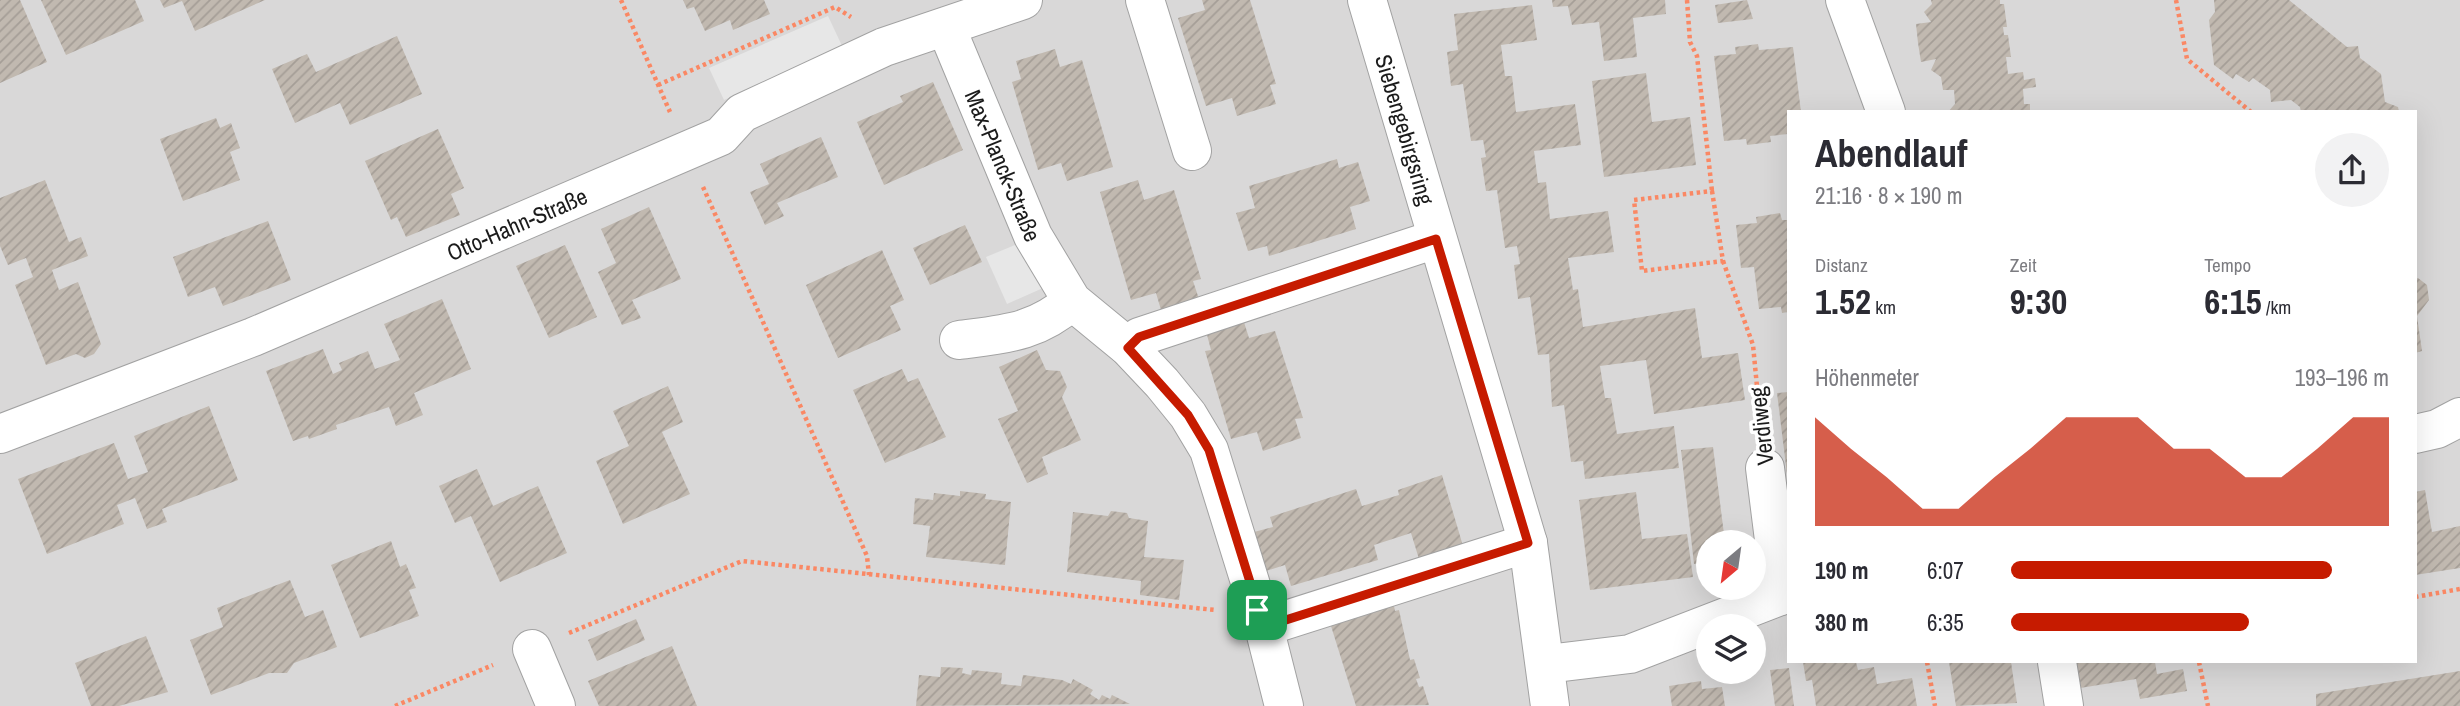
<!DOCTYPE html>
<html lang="de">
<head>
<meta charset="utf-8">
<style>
	:root { --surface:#fff; --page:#f2f2f3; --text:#2b2b33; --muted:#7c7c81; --accent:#c61b00 }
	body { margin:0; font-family:"Archivo Narrow",sans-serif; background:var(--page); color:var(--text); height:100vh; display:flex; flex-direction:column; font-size:26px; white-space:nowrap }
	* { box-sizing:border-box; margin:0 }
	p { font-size:23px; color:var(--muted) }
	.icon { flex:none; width:38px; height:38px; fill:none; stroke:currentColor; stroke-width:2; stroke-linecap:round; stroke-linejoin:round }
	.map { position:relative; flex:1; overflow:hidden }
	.panel { position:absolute; left:1787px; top:110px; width:630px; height:553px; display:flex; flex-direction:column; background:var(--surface); border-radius:0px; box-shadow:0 7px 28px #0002 }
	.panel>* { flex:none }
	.needle { width:46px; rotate:209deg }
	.controls { position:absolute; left:1696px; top:530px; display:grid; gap:14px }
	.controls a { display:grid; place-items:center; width:70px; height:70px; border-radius:50%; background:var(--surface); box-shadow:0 7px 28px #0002; font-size:35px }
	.pin { position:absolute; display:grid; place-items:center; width:60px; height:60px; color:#fff; margin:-30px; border-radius:14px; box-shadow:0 4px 10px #0006 }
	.round { display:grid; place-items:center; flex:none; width:74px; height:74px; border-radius:37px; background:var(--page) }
	.head { display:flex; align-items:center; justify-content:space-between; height:119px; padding:0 28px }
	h1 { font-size:38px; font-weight:700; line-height:52px }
	.metrics { display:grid; grid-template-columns:repeat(3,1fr); gap:10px; height:119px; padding:7px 28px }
	.metrics div { display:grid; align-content:center }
	.metrics b { font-size:35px; font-weight:700 }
	.metrics small { font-size:19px; font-weight:400 }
	.metrics p { font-size:19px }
	.chart { height:196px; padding:14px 28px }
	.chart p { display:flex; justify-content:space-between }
	.chart svg { width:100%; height:126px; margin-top:7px; fill:var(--accent); opacity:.7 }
	ul { padding:0 28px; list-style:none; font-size:23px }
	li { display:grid; grid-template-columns:112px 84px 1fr; align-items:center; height:52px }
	li i { height:18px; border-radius:9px; background:var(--accent) }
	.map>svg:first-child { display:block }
</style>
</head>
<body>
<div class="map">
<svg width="2460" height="706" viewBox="0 0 2460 706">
	<defs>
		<pattern id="building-hatch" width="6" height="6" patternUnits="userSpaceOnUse" patternTransform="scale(1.75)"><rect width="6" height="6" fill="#c1b9b0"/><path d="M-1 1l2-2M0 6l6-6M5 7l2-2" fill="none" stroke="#a59e97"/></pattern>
	</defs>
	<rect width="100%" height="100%" fill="#edeae0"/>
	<path fill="#d9d8d8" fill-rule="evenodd" d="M0,0H2460V706H0ZM1788,112H2415V662H1788ZM1708,542H1754V588H1708ZM1708,626H1754V672H1708Z"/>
	<g fill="#e7e7e7">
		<polygon points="828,16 843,48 724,100 709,68"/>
		<polygon points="1022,242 1043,288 1007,304 986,257"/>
	</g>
	<g fill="url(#building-hatch)">
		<polygon points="0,0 20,0 47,62 0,83"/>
		<polygon points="41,0 135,0 144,21 66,55"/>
		<polygon points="160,0 265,0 195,31 182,1 164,8"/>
		<polygon points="683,0 764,0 770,14 733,30 730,20 705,31 694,7 687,9"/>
		<polygon points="1202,0 1250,0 1276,84 1270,85 1276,104 1237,116 1232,98 1206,106 1178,18 1205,10"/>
		<polygon points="1552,0 1665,0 1666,14 1633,18 1637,57 1604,61 1599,22 1572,25 1568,6 1553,7"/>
		<polygon points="1747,0 1753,19 1718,23 1715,5"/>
		<polygon points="1931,0 2000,0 2000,4 2004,4 2007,27 2003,27 2004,35 2008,35 2011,57 2006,57 2008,74 2023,72 2024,80 2035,78 2036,87 2023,89 2024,104 2030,104 2030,112 1948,112 1955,104 1954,90 1943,90 1941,77 1931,70 1936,59 1921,62 1918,43 1916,24 1931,22 1924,12 1932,4"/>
		<polygon points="2214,0 2289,0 2347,47 2358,46 2360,58 2381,74 2385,102 2398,107 2399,112 2301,112 2300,107 2291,100 2271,102 2270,90 2253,78 2249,82 2236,74 2233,79 2214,65 2209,20 2215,12"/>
		<polygon points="1532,5 1537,40 1501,45 1505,76 1512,76 1516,112 1575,104 1581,145 1534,151 1538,183 1546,182 1550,219 1608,211 1614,252 1568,258 1573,290 1578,289 1583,327 1695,308 1702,358 1738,353 1745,400 1654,414 1646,360 1600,366 1605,398 1611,398 1617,434 1674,426 1679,468 1585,479 1583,461 1571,462 1564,405 1552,407 1549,354 1538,355 1530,297 1518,299 1514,265 1520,264 1517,246 1505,248 1497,190 1486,191 1481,158 1486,157 1483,140 1471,141 1463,84 1451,86 1447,52 1458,50 1454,14"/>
		<polygon points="397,36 422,94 350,125 340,103 295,123 272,69 307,54 316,72"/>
		<polygon points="1758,44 1759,50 1793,47 1801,112 1788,112 1788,134 1770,136 1771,142 1747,145 1746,139 1724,141 1714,56 1736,54 1735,47"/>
		<polygon points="1055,49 1060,67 1082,60 1113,167 1067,181 1061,163 1038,170 1012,82 1021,79 1016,61"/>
		<polygon points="1646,73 1652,122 1690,117 1696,165 1604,177 1592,81"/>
		<polygon points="933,82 963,150 884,185 857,122 903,102 900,96"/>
		<polygon points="216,118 220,128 231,123 240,148 230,152 240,180 183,201 160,139"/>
		<polygon points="438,129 464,188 451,194 460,215 406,237 397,217 391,220 365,161"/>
		<polygon points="821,137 838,177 777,203 784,216 765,225 750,192 769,184 760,164"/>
		<polygon points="1337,159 1339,168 1358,162 1370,201 1350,207 1356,229 1269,256 1267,246 1248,251 1236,213 1255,208 1249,186"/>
		<polygon points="45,180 69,242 81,237 88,256 52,270 59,290 78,282 101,344 94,354 85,358 76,354 46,365 15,285 33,277 26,258 8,265 0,246 0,198"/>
		<polygon points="1138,180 1144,200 1174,190 1201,279 1193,281 1199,299 1161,310 1156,293 1131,300 1100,192"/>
		<polygon points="649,207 681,279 632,300 641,318 622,325 598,272 616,263 601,229"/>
		<polygon points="1780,213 1782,220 1788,220 1788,312 1782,313 1781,307 1759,309 1754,267 1741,268 1736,225 1757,223 1756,217"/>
		<polygon points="268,221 291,280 223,306 215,287 188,297 173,257"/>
		<polygon points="965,225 982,262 930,285 913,248"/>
		<polygon points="565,245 597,317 549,338 516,266"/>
		<polygon points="882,250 904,300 890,306 901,330 838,358 806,285"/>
		<polygon points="2418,278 2427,285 2429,300 2417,316 2422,351 2415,353 2415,279"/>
		<polygon points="442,299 471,369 414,393 423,415 396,426 389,407 336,425 337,429 309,439 308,436 293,441 266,371 323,349 333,374 342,370 339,363 368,351 375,369 400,360 384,324"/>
		<polygon points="1243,319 1249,338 1275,331 1303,418 1295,419 1301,438 1263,451 1257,432 1231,439 1205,351 1211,350 1206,331"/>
		<polygon points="1037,350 1046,370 1060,371 1067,387 1062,397 1081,440 1042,457 1048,474 1027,483 998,419 1018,411 999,367"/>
		<polygon points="902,369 908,382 918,378 946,437 885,463 853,390"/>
		<polygon points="668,386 683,422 662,432 690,494 623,524 596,461 629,446 613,411"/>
		<polygon points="1788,392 1788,474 1787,474 1777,393"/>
		<polygon points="209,406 238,480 162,509 167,522 147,529 135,498 117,505 124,524 47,554 18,479 114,443 128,479 148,472 134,436"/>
		<polygon points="1713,447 1725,542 1708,542 1708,563 1694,564 1681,450"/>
		<polygon points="477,469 493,506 538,486 567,553 500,582 471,516 455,523 439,486"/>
		<polygon points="1442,475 1463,546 1419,559 1411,533 1374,545 1378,560 1291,586 1285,565 1266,571 1254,532 1273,527 1270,517 1356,489 1362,506 1399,495 1398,490"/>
		<polygon points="2425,490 2432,532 2460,526 2460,568 2415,575 2415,492"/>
		<polygon points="960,491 986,494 985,499 1011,502 1005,565 926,557 930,526 913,524 915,498 933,500 934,493 960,496"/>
		<polygon points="1636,492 1642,539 1687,534 1693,577 1590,590 1579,500"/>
		<polygon points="1111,511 1127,513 1129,518 1148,521 1144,557 1184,560 1179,600 1140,595 1141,581 1067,572 1073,512 1108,516"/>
		<polygon points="391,541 400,567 406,564 416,588 409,590 419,616 360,638 331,565"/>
		<polygon points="290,580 305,617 323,610 337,647 294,663 287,673 269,673 211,695 190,640 223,627 217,608"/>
		<polygon points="1394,606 1395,611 1399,610 1410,660 1414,659 1420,678 1416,679 1419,687 1423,686 1429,705 1356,706 1331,626"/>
		<polygon points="636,619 645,640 597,661 588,640"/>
		<polygon points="146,636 168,692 119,706 91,706 75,663"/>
		<polygon points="672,646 697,706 599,706 588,681"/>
		<polygon points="1803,662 1856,662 1858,670 1874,667 1877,684 1912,678 1917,706 1816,706 1812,680 1806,681"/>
		<polygon points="1949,662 2011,662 2017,703 1956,706"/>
		<polygon points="2076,662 2155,662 2157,674 2183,669 2187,691 2140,699 2136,679 2080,688"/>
		<polygon points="941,667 963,668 962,673 971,675 972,670 1002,673 1001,684 1021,686 1023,675 1062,680 1071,684 1073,679 1093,690 1090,694 1099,700 1102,695 1110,699 1112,695 1130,704 916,706 919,675 940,677"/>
		<polygon points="1789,668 1794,706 1775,706 1770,670"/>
		<polygon points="2460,671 2460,706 2316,706 2316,694"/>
		<polygon points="1701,681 1702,689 1722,687 1725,706 1672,706 1669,686"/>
	</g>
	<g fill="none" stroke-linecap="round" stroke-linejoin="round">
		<g stroke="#a2a2a2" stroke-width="40">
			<g id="minor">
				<polyline points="1145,0 1192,151"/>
				<path id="s1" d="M1367,0L1528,543L1550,706"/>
				<polyline points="1845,0 1886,112"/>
				<path id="s2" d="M946,27L1033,236L1072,301L1128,347L1162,383L1188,415L1209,450L1264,627L1284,706"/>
				<path d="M959,340C1004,334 1036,333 1072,301"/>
				<polyline points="1128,347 1139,337 1436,239"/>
				<path id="s3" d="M0,434L253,337L721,136L742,113L884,47L1023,0"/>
				<polyline points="2415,434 2437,429 2460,417"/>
				<polyline points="1765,468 1781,596"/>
				<polyline points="1264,627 1528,543"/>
				<polyline points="532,649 556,706"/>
				<polyline points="2057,662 2064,706"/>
				<polyline points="1547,664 1630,654 1788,593"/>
			</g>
		</g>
		<g stroke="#fa8864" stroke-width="4.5" stroke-dasharray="3.5 3.5" stroke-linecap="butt">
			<polyline points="621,0 670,112"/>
			<polyline points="1687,0 1690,42 1697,56 1712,191"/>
			<polyline points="2176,0 2187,59 2251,112"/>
			<polyline points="658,85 835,7 851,17"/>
			<polyline points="703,187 867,556 869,575"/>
			<polygon points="1712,191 1723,261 1642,271 1634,200"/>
			<polyline points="1723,261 1753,345 1761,428"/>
			<polyline points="2415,597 2460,589"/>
			<polyline points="569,633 742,561 1215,610"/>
			<polyline points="1927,662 1935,706"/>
			<polyline points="2199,662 2208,706"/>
			<polyline points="395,706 493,665"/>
		</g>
		<use href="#minor" stroke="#fff" stroke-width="38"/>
	</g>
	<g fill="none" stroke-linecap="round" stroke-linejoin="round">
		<g stroke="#fff" stroke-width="14">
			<polygon id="route" points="1436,239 1528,543 1264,627 1209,450 1188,415 1128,348 1139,337"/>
		</g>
		<use href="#route" stroke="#c61b00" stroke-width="9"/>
	</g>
	<g text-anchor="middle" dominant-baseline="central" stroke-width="7" stroke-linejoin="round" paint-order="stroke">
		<g font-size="23" fill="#1b1b1b" stroke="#fff">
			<text stroke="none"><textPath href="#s1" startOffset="135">Siebengebirgsring</textPath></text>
			<text stroke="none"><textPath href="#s2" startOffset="150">Max-Planck-Straße</textPath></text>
			<text stroke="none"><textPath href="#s3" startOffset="558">Otto-Hahn-Straße</textPath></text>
			<text transform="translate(1761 426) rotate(-96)">Verdiweg</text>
		</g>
	</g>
</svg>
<div class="controls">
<a><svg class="needle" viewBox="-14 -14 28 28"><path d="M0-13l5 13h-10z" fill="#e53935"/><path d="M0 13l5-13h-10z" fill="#7c7c81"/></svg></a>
<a><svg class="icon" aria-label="layers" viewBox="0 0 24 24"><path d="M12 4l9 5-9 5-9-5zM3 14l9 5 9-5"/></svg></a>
</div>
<div class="pin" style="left:1257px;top:610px;background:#1e9e55"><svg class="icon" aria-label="arrive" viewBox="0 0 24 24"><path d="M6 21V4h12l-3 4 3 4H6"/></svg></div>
<section class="panel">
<div class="head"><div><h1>Abendlauf</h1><p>21:16 · 8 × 190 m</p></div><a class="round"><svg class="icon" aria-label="share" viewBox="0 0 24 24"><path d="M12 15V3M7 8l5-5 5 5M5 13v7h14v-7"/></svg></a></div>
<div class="metrics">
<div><p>Distanz</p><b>1.52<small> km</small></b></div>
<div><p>Zeit</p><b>9:30</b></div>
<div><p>Tempo</p><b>6:15<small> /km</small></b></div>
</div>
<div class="chart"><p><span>Höhenmeter</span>193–196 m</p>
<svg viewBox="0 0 160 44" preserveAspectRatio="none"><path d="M0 44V6L10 17L20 27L30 38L40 38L50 27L60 17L70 6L80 6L90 6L100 17L110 17L120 27L130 27L140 17L150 6L160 6V44z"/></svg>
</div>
<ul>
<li><b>190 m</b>6:07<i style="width:85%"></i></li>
<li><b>380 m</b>6:35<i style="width:63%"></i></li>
</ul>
</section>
</div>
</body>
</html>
